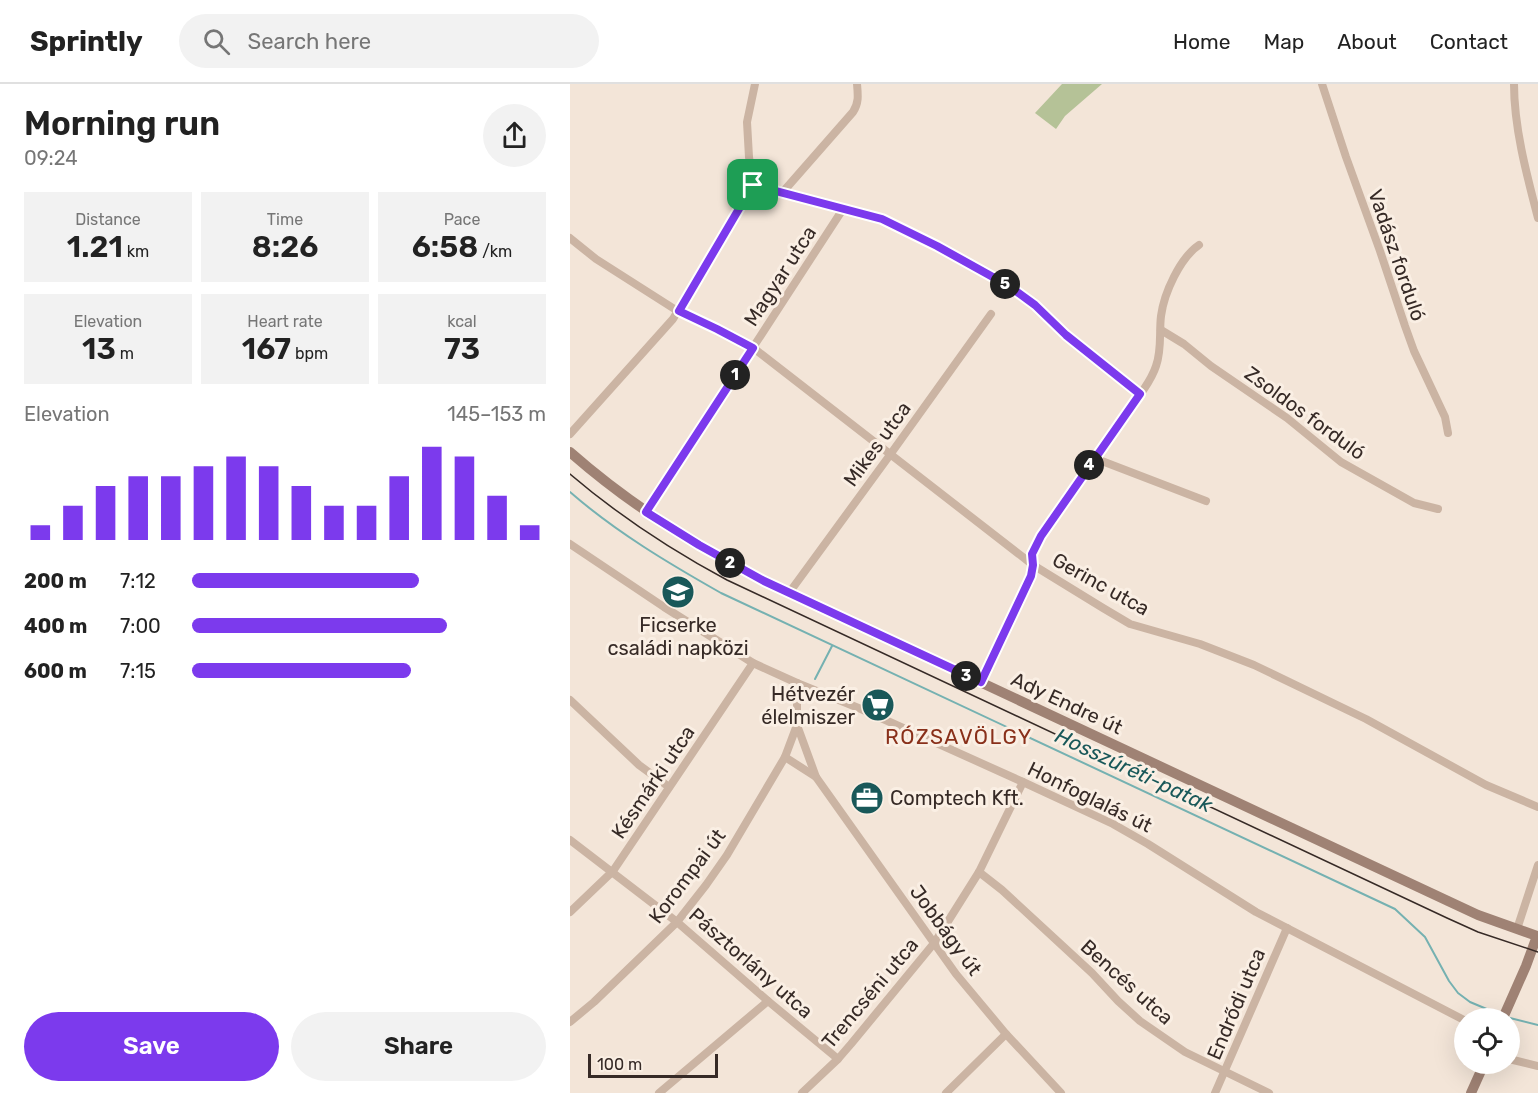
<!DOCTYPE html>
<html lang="en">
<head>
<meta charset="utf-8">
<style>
	:root { --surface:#fff; --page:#f2f2f2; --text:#222; --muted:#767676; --line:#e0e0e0; --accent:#7c3aed }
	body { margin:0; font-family:Rubik,sans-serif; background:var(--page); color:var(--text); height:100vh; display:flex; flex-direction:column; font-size:22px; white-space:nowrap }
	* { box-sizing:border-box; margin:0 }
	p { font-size:20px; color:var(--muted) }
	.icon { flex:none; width:33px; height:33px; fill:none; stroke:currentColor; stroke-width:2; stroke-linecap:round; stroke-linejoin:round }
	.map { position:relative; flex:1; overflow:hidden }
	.drawer { display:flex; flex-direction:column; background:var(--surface); width:570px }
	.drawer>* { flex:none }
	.buttons { position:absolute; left:884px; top:924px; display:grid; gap:12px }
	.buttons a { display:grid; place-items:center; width:66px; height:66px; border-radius:50%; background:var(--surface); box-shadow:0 6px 24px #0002; font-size:30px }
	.scale { position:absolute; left:18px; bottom:15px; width:130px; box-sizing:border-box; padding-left:6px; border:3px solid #362a26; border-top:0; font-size:16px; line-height:21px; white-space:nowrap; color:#362a26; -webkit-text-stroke:4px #faefe4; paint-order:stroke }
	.pin { position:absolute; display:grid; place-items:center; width:51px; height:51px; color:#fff; margin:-26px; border-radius:12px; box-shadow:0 3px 9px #0006 }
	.km { position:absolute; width:30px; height:30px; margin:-15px; border-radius:50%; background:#222; color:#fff; font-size:16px; line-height:30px; text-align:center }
	.round { display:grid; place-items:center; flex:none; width:63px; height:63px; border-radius:32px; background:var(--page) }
	.overview { display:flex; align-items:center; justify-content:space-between; height:102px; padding:0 24px }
	h1 { font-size:33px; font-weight:600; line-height:45px }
	.figures { display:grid; grid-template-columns:repeat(3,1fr); gap:9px; height:102px; padding:6px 24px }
	.figures div { display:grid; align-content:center; border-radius:0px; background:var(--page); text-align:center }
	.figures b { font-size:30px; font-weight:600 }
	.figures small { font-size:16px; font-weight:400 }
	.figures p { font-size:16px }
	.chart { height:168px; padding:12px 24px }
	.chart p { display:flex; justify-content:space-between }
	.chart svg { width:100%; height:108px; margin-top:6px; stroke:var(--accent); stroke-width:6 }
	.cta { display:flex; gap:12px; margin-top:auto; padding:12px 24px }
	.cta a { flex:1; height:69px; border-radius:36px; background:var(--accent); color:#fff; font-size:24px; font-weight:600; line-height:69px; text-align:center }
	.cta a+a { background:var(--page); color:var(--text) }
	ul { padding:0 24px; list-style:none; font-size:20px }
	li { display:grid; grid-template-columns:96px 72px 1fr; align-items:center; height:45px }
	li i { height:15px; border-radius:8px; background:var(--accent) }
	header { display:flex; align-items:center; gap:36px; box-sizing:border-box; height:84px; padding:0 30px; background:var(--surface); border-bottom:2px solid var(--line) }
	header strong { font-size:28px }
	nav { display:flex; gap:33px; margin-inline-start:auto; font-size:21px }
	.search { width:420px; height:54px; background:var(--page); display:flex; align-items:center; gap:15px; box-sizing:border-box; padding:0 21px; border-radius:33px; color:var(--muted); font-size:22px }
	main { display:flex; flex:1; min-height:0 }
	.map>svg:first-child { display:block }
</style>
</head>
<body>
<header>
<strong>Sprintly</strong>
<div class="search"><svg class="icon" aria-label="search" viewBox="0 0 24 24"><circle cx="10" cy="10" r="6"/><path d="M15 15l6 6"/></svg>Search here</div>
<nav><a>Home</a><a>Map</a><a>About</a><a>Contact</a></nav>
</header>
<main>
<section class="drawer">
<div class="overview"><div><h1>Morning run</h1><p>09:24</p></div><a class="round"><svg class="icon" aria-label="share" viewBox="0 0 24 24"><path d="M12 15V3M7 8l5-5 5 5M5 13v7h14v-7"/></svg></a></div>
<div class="figures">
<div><p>Distance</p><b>1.21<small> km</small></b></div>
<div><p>Time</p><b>8:26</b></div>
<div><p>Pace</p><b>6:58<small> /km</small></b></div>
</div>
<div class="figures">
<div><p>Elevation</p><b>13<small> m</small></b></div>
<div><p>Heart rate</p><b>167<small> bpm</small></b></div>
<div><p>kcal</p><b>73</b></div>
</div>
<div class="chart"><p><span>Elevation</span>145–153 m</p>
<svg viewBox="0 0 160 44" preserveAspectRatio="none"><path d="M5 44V38M15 44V30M25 44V22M35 44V18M45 44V18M55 44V14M65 44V10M75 44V14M85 44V22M95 44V30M105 44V30M115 44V18M125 44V6M135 44V10M145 44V26M155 44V38"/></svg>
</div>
<ul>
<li><b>200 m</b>7:12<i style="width:64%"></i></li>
<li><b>400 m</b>7:00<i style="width:72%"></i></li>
<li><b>600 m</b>7:15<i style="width:62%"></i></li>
</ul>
<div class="cta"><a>Save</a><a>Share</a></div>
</section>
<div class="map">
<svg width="968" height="1009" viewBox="0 0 968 1009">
	<rect width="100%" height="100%" fill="#f3e5d8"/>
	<polygon fill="#b5c297" points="492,0 532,0 495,32 486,45 465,29"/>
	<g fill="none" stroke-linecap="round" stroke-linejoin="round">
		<g stroke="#75b1b1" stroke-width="2">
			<path d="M0,408C46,448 98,479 151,509L825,825L855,853L879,897L888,909L900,918L931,931"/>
			<polyline points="245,595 262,562"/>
			<polyline points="936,933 968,941"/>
		</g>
		<g stroke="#cbb4a3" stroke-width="8">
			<polyline points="752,0 776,73 810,167 835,242 844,267 875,333 878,349"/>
			<path d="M944,0C944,44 957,92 968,134"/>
			<polyline points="183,101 312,135 367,162 439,202 465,221 496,251 570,310"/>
			<path d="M212,109L283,28C289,19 288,11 287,0"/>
			<polyline points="0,154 26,175 106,226 147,245 186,266 463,481 533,524 560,540 630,560 684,581 796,635 916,701 968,723"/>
			<polyline points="591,246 614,260 641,282 717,334 771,378 844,419 868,425"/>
			<polyline points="0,350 103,235 183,101 179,73 177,38 185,0"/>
			<polyline points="524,374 636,417"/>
			<polyline points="76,428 273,125"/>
			<polyline points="0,460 94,523 183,579 227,599 291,625 453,698 543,740 578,760 686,828 894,936"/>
			<polyline points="219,509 317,375 421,230"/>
			<path d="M411,598L461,492L463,481L462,470L471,452C496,415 521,379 546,343C558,326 580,301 586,282C592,266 589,248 591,232C594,209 610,174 629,161"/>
			<polyline points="227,599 227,641 246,693 386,890 436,950 491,1009"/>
			<polyline points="0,616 69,681 99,703"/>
			<polyline points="215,673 246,693"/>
			<polyline points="0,756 107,838 198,917 268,975"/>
			<polyline points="409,788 432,806 522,889 548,917 570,937 615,968 699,1009"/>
			<polyline points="0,828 43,787 183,579"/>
			<polyline points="947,845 968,781"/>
			<polyline points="0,938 24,918 107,838 136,801 157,771 215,673 227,641"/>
			<polyline points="939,975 968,982"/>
			<polyline points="89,1009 198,917"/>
			<polyline points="232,1009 268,975 281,960 365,858 409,788 453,698"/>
			<polyline points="376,1009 436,950"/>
			<polyline points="645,1009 717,844"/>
		</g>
		<g stroke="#9f8274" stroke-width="10">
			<path d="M0,368C59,420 124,461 194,497L878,817L908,831L967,852L956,882L933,934"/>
			<polyline points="901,1009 914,980"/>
		</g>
		<path stroke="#362a26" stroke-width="1.5" d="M0,390C48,431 101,466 157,496L877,834L908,848L968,868"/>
	</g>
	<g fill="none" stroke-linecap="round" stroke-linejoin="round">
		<g stroke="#fff" stroke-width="12">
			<polygon id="route" points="183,101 312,135 367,162 439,202 465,221 496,251 570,310 471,452 462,470 463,481 461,492 411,598 194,497 129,461 76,428 183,264 147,245 109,227"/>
		</g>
		<use href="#route" stroke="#7c3aed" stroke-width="8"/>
	</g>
	<defs>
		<g id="school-disc" transform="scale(1.725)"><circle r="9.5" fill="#195859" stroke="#faefe4"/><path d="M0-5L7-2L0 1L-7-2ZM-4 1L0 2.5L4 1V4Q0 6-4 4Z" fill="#fff"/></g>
		<g id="supermarket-disc" transform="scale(1.725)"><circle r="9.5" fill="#195859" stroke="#faefe4"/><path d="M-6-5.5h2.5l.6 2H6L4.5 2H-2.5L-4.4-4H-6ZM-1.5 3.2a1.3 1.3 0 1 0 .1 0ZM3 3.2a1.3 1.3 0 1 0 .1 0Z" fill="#fff"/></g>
		<g id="office-disc" transform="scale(1.725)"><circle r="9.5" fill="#195859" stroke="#faefe4"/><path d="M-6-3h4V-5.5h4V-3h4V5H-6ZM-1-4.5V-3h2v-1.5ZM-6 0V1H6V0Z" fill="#fff"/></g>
	</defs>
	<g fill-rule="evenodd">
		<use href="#school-disc" x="108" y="508"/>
		<use href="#supermarket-disc" x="308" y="621"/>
		<use href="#office-disc" x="297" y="714"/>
	</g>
	<g text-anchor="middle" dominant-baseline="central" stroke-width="6" stroke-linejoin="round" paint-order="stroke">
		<g font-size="20" fill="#362a26" stroke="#faefe4">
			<text transform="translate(827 171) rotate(71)">Vadász forduló</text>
			<text transform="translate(210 192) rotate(-57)">Magyar utca</text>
			<text transform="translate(735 329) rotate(36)">Zsoldos forduló</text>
			<text transform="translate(307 360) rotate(-54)">Mikes utca</text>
			<text transform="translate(531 500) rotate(29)">Gerinc utca</text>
			<text transform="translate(497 619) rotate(25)">Ady Endre út</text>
			<text transform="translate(83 698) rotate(-56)">Késmárki utca</text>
			<text transform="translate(520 713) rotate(26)">Honfoglalás út</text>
			<text transform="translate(117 792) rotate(-53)">Korompai út</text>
			<text transform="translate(376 846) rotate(54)">Jobbágy út</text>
			<text transform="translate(181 879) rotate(41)">Pásztorlány utca</text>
			<text transform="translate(557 898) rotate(42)">Bencés utca</text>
			<text transform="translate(300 909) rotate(-50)">Trencséni utca</text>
			<text transform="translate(666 920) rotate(-67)">Endrődi utca</text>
		</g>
		<g font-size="20" fill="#362a26" stroke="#faefe4">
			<text x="108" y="541">Ficserke<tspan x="108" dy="23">családi napközi</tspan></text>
			<text x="285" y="610" text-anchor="end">Hétvezér<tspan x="285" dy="23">élelmiszer</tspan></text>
			<text x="320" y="714" text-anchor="start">Comptech Kft.</text>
		</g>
		<g font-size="21" letter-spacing="1.5" fill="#89301a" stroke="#faefe4">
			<text x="389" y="652">RÓZSAVÖLGY</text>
		</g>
		<g font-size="21" font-style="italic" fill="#195859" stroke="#faefe4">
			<text transform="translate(564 686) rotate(25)">Hosszúréti-patak</text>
		</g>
	</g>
</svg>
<div class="buttons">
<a><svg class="icon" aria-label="locate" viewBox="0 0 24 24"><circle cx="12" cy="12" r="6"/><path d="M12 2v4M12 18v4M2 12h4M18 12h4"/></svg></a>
</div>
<div class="scale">100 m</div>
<div class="pin" style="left:183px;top:101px;background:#1e9e55"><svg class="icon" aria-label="arrive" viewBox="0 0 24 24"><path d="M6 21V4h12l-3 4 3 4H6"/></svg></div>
<b class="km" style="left:165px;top:291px">1</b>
<b class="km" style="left:160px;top:479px">2</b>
<b class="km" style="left:396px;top:592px">3</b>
<b class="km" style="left:519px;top:381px">4</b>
<b class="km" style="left:435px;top:200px">5</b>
</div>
</main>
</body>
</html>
